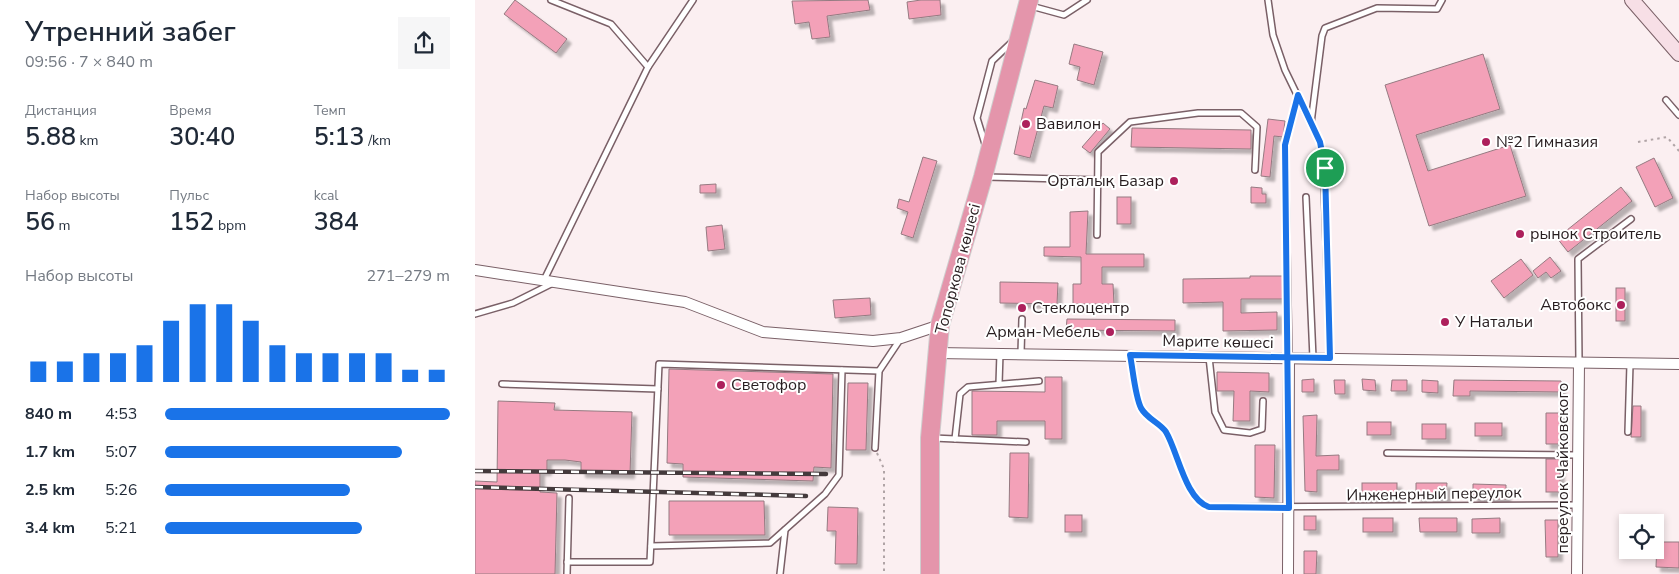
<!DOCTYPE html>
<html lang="ru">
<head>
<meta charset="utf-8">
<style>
	:root { --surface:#fff; --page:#f6f6f7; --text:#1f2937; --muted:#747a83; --accent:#1a73e8 }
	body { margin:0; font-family:"Nunito Sans",sans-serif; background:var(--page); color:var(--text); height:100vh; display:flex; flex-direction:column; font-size:19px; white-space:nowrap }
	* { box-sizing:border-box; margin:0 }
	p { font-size:16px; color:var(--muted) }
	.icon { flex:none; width:28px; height:28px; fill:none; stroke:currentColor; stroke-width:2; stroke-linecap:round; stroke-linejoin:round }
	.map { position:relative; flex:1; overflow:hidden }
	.panel { display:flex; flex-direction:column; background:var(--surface); width:475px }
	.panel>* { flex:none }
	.fabs { position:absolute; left:1144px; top:514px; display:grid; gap:10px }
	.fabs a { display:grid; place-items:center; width:45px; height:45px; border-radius:0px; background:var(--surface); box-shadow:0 2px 8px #0003; font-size:25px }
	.pin { position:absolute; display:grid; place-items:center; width:42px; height:42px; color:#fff; margin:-21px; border:2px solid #fff; border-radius:50%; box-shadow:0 1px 5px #0007 }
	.round { display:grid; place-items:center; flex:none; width:52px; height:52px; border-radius:0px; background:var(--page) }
	.headline { display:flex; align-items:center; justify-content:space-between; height:85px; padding:0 25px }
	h1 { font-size:28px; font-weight:600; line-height:38px }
	.stats { display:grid; grid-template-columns:repeat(3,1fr); gap:8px; height:85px; padding:5px 25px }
	.stats div { display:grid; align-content:center }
	.stats b { font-size:25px; font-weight:600 }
	.stats small { font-size:14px; font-weight:400 }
	.stats p { font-size:14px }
	.chart { height:140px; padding:10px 25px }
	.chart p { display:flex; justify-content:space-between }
	.chart svg { width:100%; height:90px; margin-top:5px; stroke:var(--accent); stroke-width:6 }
	ul { padding:0 25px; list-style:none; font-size:16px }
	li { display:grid; grid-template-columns:80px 60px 1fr; align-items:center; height:38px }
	li i { height:12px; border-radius:6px; background:var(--accent) }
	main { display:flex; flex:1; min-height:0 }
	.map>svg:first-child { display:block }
</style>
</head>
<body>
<main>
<section class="panel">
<div class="headline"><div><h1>Утренний забег</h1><p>09:56 · 7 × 840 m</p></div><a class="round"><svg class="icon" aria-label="share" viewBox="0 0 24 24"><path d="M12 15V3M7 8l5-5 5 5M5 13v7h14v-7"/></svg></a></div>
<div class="stats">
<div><p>Дистанция</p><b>5.88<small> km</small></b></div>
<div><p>Время</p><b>30:40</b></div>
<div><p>Темп</p><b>5:13<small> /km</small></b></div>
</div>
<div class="stats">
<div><p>Набор высоты</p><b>56<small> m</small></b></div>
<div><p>Пульс</p><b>152<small> bpm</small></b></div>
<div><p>kcal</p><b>384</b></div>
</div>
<div class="chart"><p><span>Набор высоты</span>271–279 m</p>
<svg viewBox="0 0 160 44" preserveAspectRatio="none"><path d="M5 44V34M15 44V34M25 44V30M35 44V30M45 44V26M55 44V14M65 44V6M75 44V6M85 44V14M95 44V26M105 44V30M115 44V30M125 44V30M135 44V30M145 44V38M155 44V38"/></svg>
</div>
<ul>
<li><b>840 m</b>4:53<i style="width:100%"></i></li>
<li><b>1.7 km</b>5:07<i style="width:83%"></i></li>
<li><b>2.5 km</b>5:26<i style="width:65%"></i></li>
<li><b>3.4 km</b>5:21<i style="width:69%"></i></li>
</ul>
</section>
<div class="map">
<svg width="1204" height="574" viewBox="0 0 1204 574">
	<defs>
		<filter id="shadow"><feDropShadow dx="4.5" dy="4.5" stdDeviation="1" flood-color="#0004"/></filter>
	</defs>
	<rect width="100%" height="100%" fill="#fbeff1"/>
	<g fill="#f3a1b8" stroke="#957a81" filter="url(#shadow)">
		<polygon points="40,0 92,39 81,53 29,14"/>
		<polygon points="393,0 395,10 352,16 355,37 337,39 334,22 320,24 317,1"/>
		<polygon points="446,0 465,0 466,15 434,19 432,2"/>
		<polygon points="599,44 628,52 619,85 602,80 605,67 594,64"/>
		<polygon points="1008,54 1025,109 941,135 953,171 1035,145 1051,196 954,226 910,85"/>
		<polygon points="560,80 583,86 578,108 569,106 555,158 539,154 549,108 551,109"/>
		<polygon points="793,119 810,121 808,137 799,136 795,177 786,176"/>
		<polygon points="628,123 635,129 615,153 607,147"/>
		<polygon points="657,128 776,130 776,149 656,147"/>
		<polygon points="448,157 462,161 438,238 426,234 433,212 422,208 424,199 434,202"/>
		<polygon points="1179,158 1198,198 1180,207 1161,167"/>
		<polygon points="241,184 241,193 225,193 225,185"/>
		<polygon points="776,187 787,188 787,194 791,194 791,203 776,203"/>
		<polygon points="1146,187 1157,201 1093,252 1082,238"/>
		<rect x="642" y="197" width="14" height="27"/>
		<polygon points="613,211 611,254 669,254 669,267 627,267 627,284 638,284 639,304 598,304 598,284 606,284 606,257 569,256 569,247 595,247 595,212"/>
		<polygon points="247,225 250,249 233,251 231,227"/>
		<polygon points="1075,257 1086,271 1076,278 1071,272 1063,278 1058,271"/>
		<polygon points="1046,259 1058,275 1029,298 1016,281"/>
		<polygon points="775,276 808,276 808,299 766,299 766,313 802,312 802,330 748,331 748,302 708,303 708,279 775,278"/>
		<polygon points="525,282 583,283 582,304 525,303"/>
		<rect x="1141" y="288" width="9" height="33"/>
		<polygon points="395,298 396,315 360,318 358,300"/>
		<polygon points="592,319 700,320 700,331 591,330"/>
		<polygon points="194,369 358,374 356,468 339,467 338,481 208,477 208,464 192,463"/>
		<polygon points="742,372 794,373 794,392 775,391 775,421 758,421 759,391 742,391"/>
		<polygon points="570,377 587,377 587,439 570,439 570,421 522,421 522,435 497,435 497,391 570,392"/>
		<polygon points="839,379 839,392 827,392 827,380"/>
		<polygon points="887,379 900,380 901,391 888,390"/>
		<polygon points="859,380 870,380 870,394 860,394"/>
		<polygon points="917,380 932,380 932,391 916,391"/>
		<polygon points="947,380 963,381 963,393 947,392"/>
		<polygon points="979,380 1086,381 1086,392 995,391 995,396 978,396"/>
		<polygon points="373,383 393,383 391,450 371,450"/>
		<polygon points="23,401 80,403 79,410 157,412 155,474 106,473 106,462 90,460 72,460 72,471 65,471 65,492 82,493 80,574 0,574 0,481 22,482"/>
		<polygon points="1158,406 1166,406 1166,437 1156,437"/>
		<polygon points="1071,413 1086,413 1085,444 1071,444"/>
		<polygon points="842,415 841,456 864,455 864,470 842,470 842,492 830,491 828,416"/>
		<rect x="892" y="422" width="24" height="13"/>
		<rect x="1000" y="423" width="27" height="13"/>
		<rect x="947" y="424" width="24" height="15"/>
		<polygon points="780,445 800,445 799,498 780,497"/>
		<polygon points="535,453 554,453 553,518 534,517"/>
		<rect x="1071" y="459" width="14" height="33"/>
		<rect x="887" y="483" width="35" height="15"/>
		<polygon points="941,483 972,483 971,498 941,498"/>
		<polygon points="998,484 1031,485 1031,499 998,499"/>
		<polygon points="194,501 289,501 290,535 194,535"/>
		<polygon points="353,507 383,508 382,564 360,564 361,531 352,531"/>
		<rect x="590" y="515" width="17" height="17"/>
		<rect x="829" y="516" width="12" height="14"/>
		<rect x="888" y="518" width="30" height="14"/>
		<polygon points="944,518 982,518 982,532 945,532"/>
		<polygon points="1025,518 1025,533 997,533 997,519"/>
		<polygon points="1070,520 1083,520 1083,557 1071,557"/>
		<polygon points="1182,542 1204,542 1204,568 1181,567"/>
		<polygon points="829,551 842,551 841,574 829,574"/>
	</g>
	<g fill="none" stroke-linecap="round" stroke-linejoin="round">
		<g stroke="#7a6067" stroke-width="8">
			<g id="lane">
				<polyline points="76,0 136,24 173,67"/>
				<polyline points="793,0 798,35 810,70 845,142 848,154 855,358"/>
				<polyline points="556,6 589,15 612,0"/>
				<polyline points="1191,100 1204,115"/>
				<polyline points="836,123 847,36 850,28 902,8 962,9 967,0"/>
				<polyline points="510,144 502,118 517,61 537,42"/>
				<polyline points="511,177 623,180"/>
				<polyline points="831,197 838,358"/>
				<polyline points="622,235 623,152 655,122 723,113 766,113 782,127 780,170"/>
				<polyline points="69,280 173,67 218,0"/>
				<polyline points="0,314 38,303 76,284"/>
				<polyline points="546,353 547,319"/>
				<path d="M655,355C658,370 660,396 666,408C672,419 685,423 691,432C703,452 710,499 734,507L1103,505"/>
				<polyline points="734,357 740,412 749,430 775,433 787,429 788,401"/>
				<polyline points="814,358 810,145 823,95"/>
				<polyline points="1104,362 1103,259 1156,219"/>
				<polyline points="27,384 183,389"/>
				<polyline points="524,384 525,353"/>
				<polyline points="1153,432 1155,364"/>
				<polyline points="458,438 551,442"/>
				<polyline points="480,439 485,394 493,387 564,381"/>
				<polyline points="400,448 404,371 426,338"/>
				<polyline points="912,453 1104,455"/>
				<polyline points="176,546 295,543 350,494 364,475 367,370"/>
				<polyline points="92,562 175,562 184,364 404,371"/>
				<polyline points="92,574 94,498"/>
				<polyline points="305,574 310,530"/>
			</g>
		</g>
		<g stroke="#7a6067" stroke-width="12">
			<g id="street">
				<polyline points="0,270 210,302 288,332 398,341 426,338 465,325"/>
				<polyline points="461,353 1204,364"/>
				<polyline points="813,574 814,358"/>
				<polyline points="1102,574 1104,363"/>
			</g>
		</g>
		<g stroke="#7a6067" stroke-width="16">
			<polyline id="secondary" points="1157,0 1204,54"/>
		</g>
		<g stroke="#cfcdce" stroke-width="20">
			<polyline id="highway" points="455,574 455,438 465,325 508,177 554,0"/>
		</g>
		<g stroke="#b0a4a6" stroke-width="2" stroke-dasharray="2.5 4" stroke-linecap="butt">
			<polyline points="1163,142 1192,137 1204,151"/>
			<polyline points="402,453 409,469 409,574"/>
		</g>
		<use href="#lane" stroke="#fff" stroke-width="5"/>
		<use href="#street" stroke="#fff" stroke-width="10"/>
		<use href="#secondary" stroke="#f7dfe6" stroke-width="14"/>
		<use href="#highway" stroke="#e495ab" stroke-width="18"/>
		<g stroke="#443a3c" stroke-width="4.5">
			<g id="rail">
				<polyline points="0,471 351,474"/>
				<polyline points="0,487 331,496"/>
			</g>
		</g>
		<use href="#rail" stroke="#fff" stroke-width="2.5" stroke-dasharray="8" stroke-linecap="butt"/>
	</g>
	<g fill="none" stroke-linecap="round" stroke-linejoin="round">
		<g stroke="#fff" stroke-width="10">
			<path id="route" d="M850,168L855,358L655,355C658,370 660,396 666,408C672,419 685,423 691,432C703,452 710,499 734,507L814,508L810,145L823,95L845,142L850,168"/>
		</g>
		<use href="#route" stroke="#1a73e8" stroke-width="6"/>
	</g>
	<g fill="#ad205c" stroke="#fff" stroke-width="2">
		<circle cx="551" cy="124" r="5"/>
		<circle cx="1011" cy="142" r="5"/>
		<circle cx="699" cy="181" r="5"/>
		<circle cx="1045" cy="234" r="5"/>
		<circle cx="1146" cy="305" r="5"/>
		<circle cx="547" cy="308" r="5"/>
		<circle cx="970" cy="322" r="5"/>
		<circle cx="635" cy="332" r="5"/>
		<circle cx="246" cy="385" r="5"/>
	</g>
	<g text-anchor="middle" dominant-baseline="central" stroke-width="4" stroke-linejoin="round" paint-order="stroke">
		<g font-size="16" fill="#271d1f" stroke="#fff" text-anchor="start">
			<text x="561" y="124">Вавилон</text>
			<text x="1021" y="142">№2 Гимназия</text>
			<text x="689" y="181" text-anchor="end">Орталық Базар</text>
			<text x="1055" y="234">рынок Строитель</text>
			<text x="1136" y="305" text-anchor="end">Автобокс</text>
			<text x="557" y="308">Стеклоцентр</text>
			<text x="980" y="322">У Натальи</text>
			<text x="625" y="332" text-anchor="end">Арман-Мебель</text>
			<text x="256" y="385">Светофор</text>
		</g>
		<g font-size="16" fill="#271d1f" stroke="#fff">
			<text transform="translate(483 269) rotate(-75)">Топоркова көшесі</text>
			<text transform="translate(743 342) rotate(1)">Марите көшесі</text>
			<text transform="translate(1088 468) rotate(-90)">переулок Чайковского</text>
			<text transform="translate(959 494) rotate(-1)">Инженерный переулок</text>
		</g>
	</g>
</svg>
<div class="fabs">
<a><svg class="icon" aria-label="locate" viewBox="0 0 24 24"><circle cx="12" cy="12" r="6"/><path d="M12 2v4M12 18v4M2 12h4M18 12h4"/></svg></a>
</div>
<div class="pin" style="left:850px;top:168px;background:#1e9e55"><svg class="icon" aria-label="arrive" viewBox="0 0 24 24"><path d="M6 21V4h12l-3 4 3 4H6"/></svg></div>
</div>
</main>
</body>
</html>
